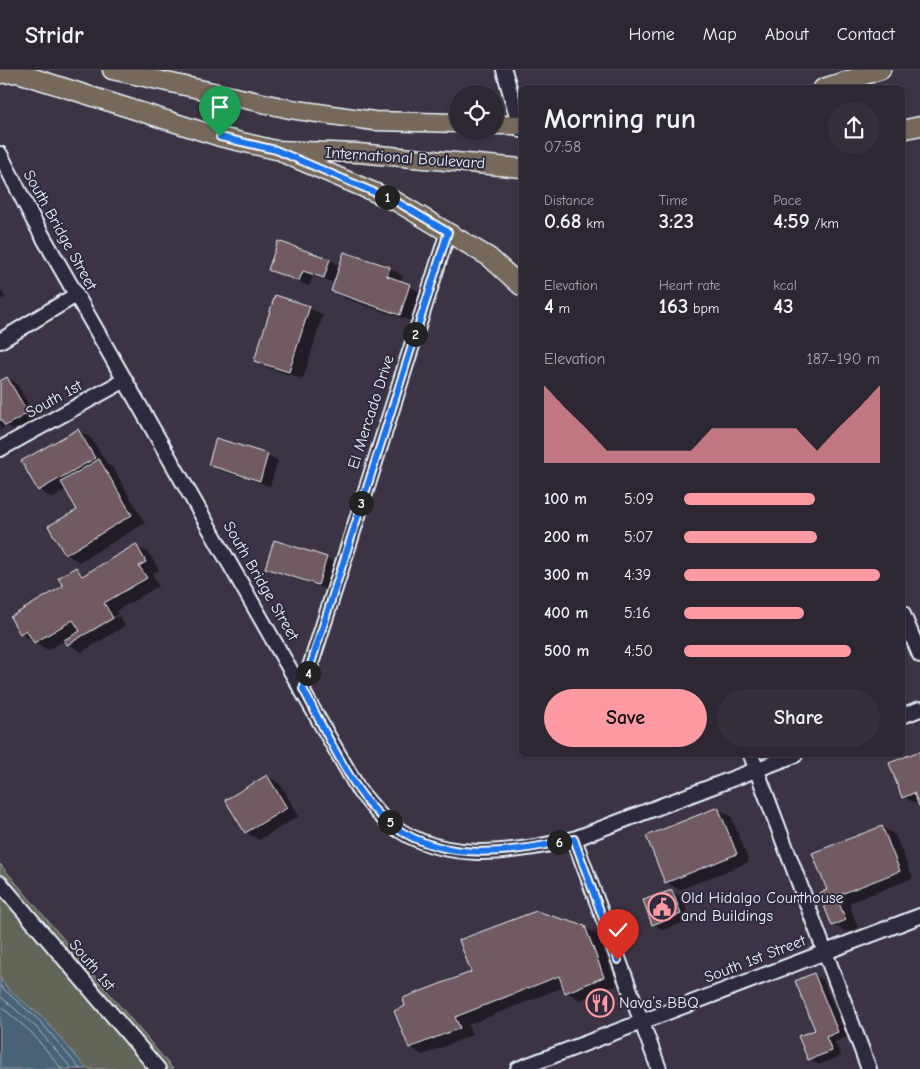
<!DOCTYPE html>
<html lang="en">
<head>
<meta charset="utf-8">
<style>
	:root { --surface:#2d2733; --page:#352f3b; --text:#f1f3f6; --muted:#a7a5ac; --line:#48444e; --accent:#ff9aa2 }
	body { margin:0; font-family:"Comic Neue",sans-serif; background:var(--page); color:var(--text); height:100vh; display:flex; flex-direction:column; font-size:19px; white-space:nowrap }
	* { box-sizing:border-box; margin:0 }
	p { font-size:16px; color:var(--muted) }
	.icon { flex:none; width:28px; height:28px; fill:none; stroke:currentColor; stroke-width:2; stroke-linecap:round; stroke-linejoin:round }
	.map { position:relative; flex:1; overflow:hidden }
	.details { position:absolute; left:519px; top:15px; width:386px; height:672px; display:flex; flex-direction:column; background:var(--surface); border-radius:8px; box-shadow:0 1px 4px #0004,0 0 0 1px var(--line) }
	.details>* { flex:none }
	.buttons { position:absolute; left:449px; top:15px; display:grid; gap:10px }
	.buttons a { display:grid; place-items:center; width:55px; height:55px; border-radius:50%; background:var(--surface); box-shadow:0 1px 4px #0004,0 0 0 1px var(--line); font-size:25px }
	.pin { position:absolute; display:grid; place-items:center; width:42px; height:42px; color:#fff; margin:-51px -21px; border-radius:50% 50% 50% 0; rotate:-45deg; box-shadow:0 0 5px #0007 }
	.pin .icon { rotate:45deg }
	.km { position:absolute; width:25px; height:25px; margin:-12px; border-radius:50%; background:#222; color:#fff; font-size:14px; line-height:25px; text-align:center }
	.round { display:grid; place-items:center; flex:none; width:52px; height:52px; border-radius:26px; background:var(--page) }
	.head { display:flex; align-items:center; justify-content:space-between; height:85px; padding:0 25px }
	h1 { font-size:28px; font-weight:800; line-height:38px }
	.stats { display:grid; grid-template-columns:repeat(3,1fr); gap:8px; height:85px; padding:5px 25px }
	.stats div { display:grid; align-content:center }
	.stats b { font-size:21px; font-weight:800 }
	.stats small { font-size:14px; font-weight:400 }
	.stats p { font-size:14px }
	.chart { height:140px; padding:10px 25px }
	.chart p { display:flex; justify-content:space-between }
	.chart svg { width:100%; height:90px; margin-top:5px; fill:var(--accent); opacity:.7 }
	.primary-button { display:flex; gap:10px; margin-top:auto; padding:10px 25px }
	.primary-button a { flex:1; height:58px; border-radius:30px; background:var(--accent); color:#111; font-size:20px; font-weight:800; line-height:58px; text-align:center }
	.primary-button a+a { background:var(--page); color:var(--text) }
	ul { padding:0 25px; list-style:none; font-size:16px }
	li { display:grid; grid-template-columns:80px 60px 1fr; align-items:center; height:38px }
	li i { height:12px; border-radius:6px; background:var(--accent) }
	header { display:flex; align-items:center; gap:30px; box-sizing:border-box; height:70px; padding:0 25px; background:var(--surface); border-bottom:1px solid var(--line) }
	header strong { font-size:24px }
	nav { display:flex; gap:28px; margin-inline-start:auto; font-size:18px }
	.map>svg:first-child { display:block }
</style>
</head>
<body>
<header>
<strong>Stridr</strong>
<nav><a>Home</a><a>Map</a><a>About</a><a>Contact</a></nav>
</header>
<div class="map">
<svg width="920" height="999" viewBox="0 0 920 999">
	<rect width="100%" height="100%" fill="#3c3444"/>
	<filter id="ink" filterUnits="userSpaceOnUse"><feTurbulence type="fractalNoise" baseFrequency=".02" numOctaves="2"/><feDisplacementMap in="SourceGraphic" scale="10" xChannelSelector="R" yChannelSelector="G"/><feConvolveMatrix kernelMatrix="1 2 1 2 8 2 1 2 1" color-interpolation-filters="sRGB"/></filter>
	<g filter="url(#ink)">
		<polygon fill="#626658" stroke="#a5aca8" points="0,794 173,999 0,999"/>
		<polygon fill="#4a6274" stroke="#899ba9" points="0,908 9,920 44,949 87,999 0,999"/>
		<g fill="#0007" fill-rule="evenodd">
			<polygon points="330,190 340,196 389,198 403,206 400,212 423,223 414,252 346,229 332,221 335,213 313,206 309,216 270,200"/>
			<polygon points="0,219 5,227 0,230"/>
			<polygon points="309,238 323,245 303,309 269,298 256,290"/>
			<polygon points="7,308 17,314 37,349 16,361 7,356 0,360 0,312"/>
			<polygon points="78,360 91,368 108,395 113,398 145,453 79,492 66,484 79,440 67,419 53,428 39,420"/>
			<polygon points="217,369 268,385 278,391 270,416 219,400 209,395"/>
			<path d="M136,476L149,483L159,500L152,504L159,516L116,541L125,556L82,582L68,574L66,570L48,580L21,564L64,516L76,499L86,505ZM117,544L119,546L89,564V561Z"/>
			<polygon points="327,488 336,494 328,520 277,503 267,498"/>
			<polygon points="920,682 920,735 903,727"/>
			<polygon points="267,706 280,714 299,746 259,770 245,762"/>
			<polygon points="718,739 731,746 749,792 679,820 666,812"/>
			<polygon points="882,757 895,765 913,808 849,833 858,858 847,862 833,855 828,821"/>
			<polygon points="672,821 682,827 690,850 663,860 653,854"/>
			<polygon points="584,857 598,865 617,915 580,930 566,922 564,917 468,955 472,965 423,985 410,977 473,902"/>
			<polygon points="813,904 823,910 847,967 835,972 841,986 819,995 809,989 816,960"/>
		</g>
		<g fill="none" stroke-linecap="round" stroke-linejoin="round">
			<g stroke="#a9b8c3" stroke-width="1">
				<polyline points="0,916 41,952 80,999"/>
				<polyline points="0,926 36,957 72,999"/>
				<polyline points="0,936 31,962 62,999"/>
			</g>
		</g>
		<g fill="#725a62" stroke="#e8f1f8">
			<polygon points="278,171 330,189 324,208 303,201 299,211 268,200"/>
			<polygon points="344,182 390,197 387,206 410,214 400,245 331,221"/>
			<polygon points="275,225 310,236 289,302 254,291"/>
			<polygon points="7,307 28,343 5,356 0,349 0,311"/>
			<polygon points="78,359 95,388 38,421 21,391"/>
			<polygon points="216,368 268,384 260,411 208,395"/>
			<polygon points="99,389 132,445 65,485 48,456 77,440 61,412"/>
			<polygon points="274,470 327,487 318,515 265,498"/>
			<polygon points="136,474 146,492 139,496 147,508 104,533 113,548 67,575 64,570 80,561 73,550 34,573 26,560 20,564 10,547 63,516 58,508 76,497 82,506"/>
			<polygon points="920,681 920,736 919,736 914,723 902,728 889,693"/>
			<polygon points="267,705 287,738 245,763 225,730"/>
			<polygon points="718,737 737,784 665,813 646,766"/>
			<polygon points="882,756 900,801 836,826 846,850 832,856 819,823 827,820 812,783"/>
			<polygon points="672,820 681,844 652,855 643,830"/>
			<polygon points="536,841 585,856 604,907 565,923 559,906 455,947 460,958 409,978 394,941 405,936 403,928 471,902 459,870"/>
			<polygon points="814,903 838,962 826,967 832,981 808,990 798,966 815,960 795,911"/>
		</g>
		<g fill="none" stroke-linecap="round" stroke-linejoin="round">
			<g stroke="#e8f1f8" stroke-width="18">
				<g id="minor">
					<polyline points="504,0 521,60"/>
					<path d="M0,84L34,151L360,722C367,729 373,738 380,745C433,796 510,784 574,769L795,685"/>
					<polyline points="0,271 76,225"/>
					<polyline points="0,379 125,310"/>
					<polyline points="902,542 920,585"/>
					<polyline points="303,619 448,162"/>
					<polyline points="902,646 920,639"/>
					<polyline points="751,685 869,999"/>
					<polyline points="574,769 659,999"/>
					<polyline points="0,813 158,999"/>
					<polyline points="518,999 920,846"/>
				</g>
			</g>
			<g stroke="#e8f1f8" stroke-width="21">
				<g id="major">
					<polyline points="112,0 290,39 374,51 458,53"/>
					<polyline points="0,4 18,3 220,67 276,80 358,83 521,98"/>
					<polyline points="823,18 881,0"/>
					<polyline points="495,55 521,55"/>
					<polyline points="902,60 920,56"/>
					<polyline points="285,84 397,132 489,187 521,216"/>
				</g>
			</g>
			<use href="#minor" stroke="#2f2a3d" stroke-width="14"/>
			<use href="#major" stroke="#76695c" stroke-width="18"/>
		</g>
	</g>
	<g fill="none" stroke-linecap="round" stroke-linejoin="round" filter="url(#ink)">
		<g stroke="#fff" stroke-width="10">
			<path id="route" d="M220,67L276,80L397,132L448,162L303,619C321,653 338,690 360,722C412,797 497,787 574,769L618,890"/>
		</g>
		<use href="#route" stroke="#1a73e8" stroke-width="6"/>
	</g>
	<defs>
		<g id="civic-ring" transform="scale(1.4375)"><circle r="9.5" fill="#2f2a3d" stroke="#ff9aa2" stroke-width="1.5"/><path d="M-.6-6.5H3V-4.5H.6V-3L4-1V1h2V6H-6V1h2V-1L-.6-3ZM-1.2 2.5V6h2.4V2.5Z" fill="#ff9aa2"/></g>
		<g id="restaurant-ring" transform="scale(1.4375)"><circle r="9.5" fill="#2f2a3d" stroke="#ff9aa2" stroke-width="1.5"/><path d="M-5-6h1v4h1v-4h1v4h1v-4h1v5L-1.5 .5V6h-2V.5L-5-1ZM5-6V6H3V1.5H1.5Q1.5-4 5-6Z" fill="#ff9aa2"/></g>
	</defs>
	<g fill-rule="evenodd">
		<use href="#civic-ring" x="662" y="837"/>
		<use href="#restaurant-ring" x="600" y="933"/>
	</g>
	<g text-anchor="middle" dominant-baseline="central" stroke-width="4" stroke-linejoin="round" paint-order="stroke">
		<g font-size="16" fill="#e8f1f8" stroke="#2f2a3d">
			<text transform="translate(405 88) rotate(4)">International Boulevard</text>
			<text transform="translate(60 160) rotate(61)">South Bridge Street</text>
			<text transform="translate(54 329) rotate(-29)">South 1st</text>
			<text transform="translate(371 342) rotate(-72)">El Mercado Drive</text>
			<text transform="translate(261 511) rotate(60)">South Bridge Street</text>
			<text transform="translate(755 889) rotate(-21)">South 1st Street</text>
			<text transform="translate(92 895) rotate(50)">South 1st</text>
		</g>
		<g font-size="16" fill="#e8f1f8" stroke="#2f2a3d" text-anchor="start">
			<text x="681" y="828">Old Hidalgo Courthouse<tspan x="681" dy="18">and Buildings</tspan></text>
			<text x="619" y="933">Nava’s BBQ</text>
		</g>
	</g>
</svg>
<div class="buttons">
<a><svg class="icon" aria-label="locate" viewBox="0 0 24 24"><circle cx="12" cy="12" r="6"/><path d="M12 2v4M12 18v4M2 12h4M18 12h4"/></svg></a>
</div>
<div class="pin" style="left:220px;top:67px;background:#1e9e55"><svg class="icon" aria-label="arrive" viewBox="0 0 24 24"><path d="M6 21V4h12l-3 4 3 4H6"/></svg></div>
<div class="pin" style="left:618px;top:890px;background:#d93025"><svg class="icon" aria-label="check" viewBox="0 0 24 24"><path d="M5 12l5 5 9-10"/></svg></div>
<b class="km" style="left:387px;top:127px">1</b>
<b class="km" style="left:415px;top:264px">2</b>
<b class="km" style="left:361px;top:433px">3</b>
<b class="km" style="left:308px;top:603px">4</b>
<b class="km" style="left:390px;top:752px">5</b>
<b class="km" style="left:559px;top:772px">6</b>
<section class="details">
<div class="head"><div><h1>Morning run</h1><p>07:58</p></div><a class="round"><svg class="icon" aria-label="share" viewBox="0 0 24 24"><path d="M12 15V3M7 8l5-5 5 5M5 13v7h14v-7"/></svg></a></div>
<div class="stats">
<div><p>Distance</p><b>0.68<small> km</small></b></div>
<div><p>Time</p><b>3:23</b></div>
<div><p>Pace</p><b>4:59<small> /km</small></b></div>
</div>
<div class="stats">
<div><p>Elevation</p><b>4<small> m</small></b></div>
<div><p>Heart rate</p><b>163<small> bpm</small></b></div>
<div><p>kcal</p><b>43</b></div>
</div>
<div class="chart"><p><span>Elevation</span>187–190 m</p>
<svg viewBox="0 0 160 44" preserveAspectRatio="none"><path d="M0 44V6L10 17L20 27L30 38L40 38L50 38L60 38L70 38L80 27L90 27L100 27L110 27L120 27L130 38L140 27L150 17L160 6V44z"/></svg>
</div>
<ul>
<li><b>100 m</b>5:09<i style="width:67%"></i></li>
<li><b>200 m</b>5:07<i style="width:68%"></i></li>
<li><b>300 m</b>4:39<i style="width:100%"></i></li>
<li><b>400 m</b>5:16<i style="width:61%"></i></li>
<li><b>500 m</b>4:50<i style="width:85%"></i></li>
</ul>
<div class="primary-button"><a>Save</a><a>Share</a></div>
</section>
</div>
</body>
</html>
